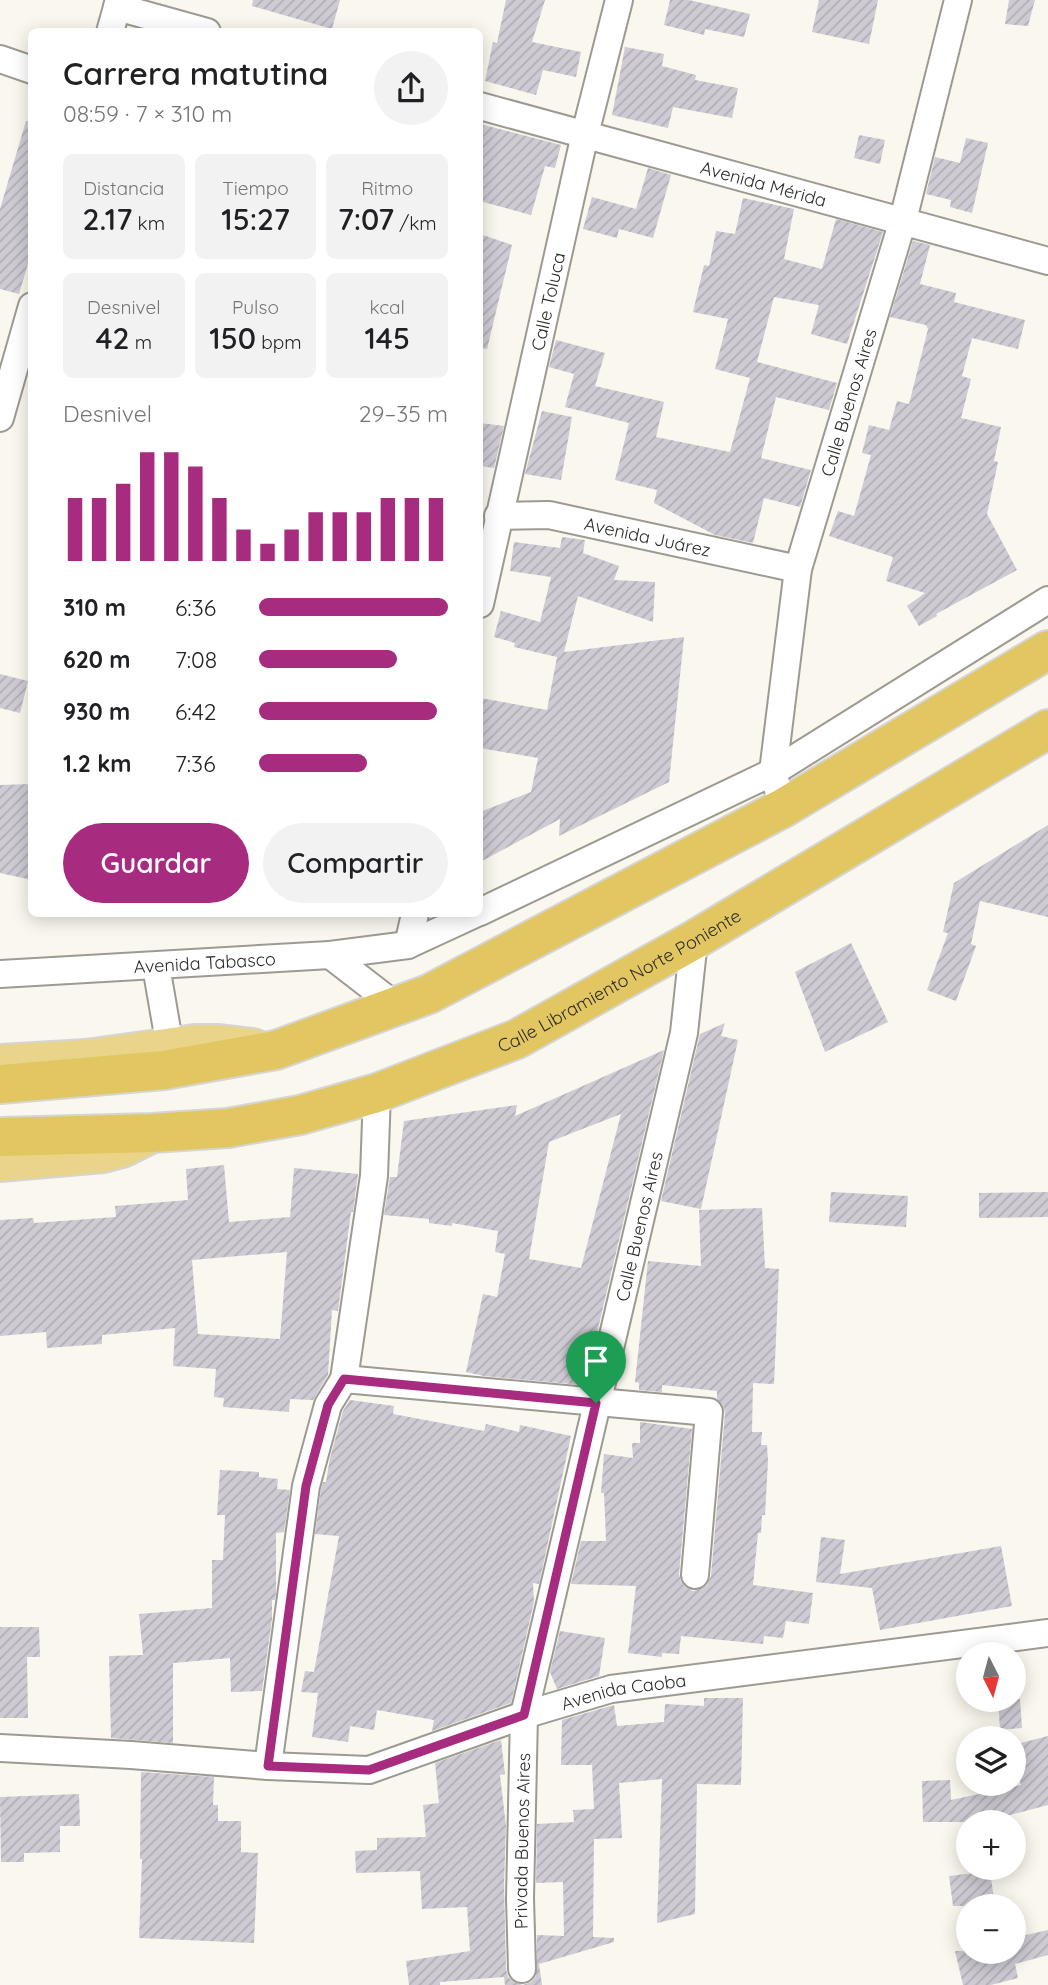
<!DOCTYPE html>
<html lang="es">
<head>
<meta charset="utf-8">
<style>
	:root { --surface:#fff; --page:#f2f2f2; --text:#202124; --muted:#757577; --accent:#a72b7e }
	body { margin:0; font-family:Quicksand,sans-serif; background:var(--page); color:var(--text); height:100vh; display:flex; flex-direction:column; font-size:26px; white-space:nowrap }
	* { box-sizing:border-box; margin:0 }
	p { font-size:23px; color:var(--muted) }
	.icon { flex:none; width:38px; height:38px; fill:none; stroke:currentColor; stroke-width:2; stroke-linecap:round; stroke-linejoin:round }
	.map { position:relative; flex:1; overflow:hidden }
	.panel { position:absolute; left:28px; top:28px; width:455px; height:889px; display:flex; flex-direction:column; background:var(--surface); border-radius:10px; box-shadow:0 4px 18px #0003 }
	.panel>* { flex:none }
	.needle { width:46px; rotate:174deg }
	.controls { position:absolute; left:956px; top:1642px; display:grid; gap:14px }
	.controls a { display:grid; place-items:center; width:70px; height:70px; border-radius:50%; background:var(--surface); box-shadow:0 4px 18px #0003; font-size:35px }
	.pin { position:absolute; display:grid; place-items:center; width:60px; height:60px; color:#fff; margin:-72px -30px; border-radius:50% 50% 50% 0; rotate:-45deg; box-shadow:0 0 7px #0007 }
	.pin .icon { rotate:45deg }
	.round { display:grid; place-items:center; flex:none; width:74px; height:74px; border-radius:37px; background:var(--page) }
	.overview { display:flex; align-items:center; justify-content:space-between; height:119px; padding:0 35px }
	h1 { font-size:32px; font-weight:600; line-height:52px }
	.figures { display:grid; grid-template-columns:repeat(3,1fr); gap:10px; height:119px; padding:7px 35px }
	.figures div { display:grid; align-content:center; border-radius:10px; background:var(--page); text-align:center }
	.figures b { font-size:30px; font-weight:600 }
	.figures small { font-size:19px; font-weight:400 }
	.figures p { font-size:19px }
	.chart { height:196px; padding:14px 35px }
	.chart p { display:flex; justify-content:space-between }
	.chart svg { width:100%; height:126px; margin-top:7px; stroke:var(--accent); stroke-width:6 }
	.primary-button { display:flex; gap:14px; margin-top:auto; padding:14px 35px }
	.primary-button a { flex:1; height:80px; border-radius:42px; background:var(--accent); color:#fff; font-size:28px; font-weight:600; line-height:80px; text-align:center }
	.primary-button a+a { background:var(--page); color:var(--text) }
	ul { padding:0 35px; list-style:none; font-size:23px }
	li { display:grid; grid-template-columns:112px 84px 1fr; align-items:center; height:52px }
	li i { height:18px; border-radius:9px; background:var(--accent) }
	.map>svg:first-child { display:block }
</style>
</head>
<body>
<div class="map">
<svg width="1048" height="1985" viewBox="0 0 1048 1985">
	<defs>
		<pattern id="building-hatch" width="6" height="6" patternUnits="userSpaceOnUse" patternTransform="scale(1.75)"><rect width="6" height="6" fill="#cecbd4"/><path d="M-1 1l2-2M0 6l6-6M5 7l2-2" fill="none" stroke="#b1aeb6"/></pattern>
	</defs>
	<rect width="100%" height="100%" fill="#faf7ee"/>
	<g fill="url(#building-hatch)" fill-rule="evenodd">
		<polygon points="253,0 340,0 332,29 252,6"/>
		<polygon points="506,0 545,0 532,42 581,52 576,77 543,70 536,95 485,81 493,42 497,43"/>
		<polygon points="670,0 689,0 750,14 744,37 705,29 704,35 664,25"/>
		<polygon points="819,0 878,0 869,44 812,32"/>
		<polygon points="1009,0 1035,0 1028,26 1005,24"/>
		<polygon points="625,47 664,54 662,66 696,75 695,80 738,88 732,118 673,107 668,128 612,115"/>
		<polygon points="26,121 32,122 32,250 19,294 0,289 0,209"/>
		<polygon points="480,124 561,145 555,168 545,166 531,215 480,201"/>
		<polygon points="859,135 885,140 880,164 854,158"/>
		<polygon points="966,138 988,143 972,213 950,207 951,200 926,194 935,157 960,163"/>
		<polygon points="648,168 671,175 653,238 619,229 617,238 583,229 592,197 636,209"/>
		<polygon points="743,198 794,209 784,259 822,269 836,219 883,232 847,344 811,334 819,305 774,297 757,362 837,383 829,410 776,397 761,458 811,470 800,507 764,498 753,543 715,535 654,503 657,490 615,480 629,423 565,407 574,374 549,367 556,340 605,353 595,386 664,402 656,437 730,452 750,378 715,369 728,319 693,312 704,265 709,266 716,231 735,234"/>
		<polygon points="480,234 512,245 487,349 480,348"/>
		<polygon points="913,241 930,245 920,284 956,293 954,302 1025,320 1018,349 972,338 962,376 971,379 961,418 1001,427 994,461 998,462 987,514 1017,570 936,614 937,616 919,626 907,606 925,593 886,581 893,557 829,536 838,511 854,516 871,455 862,453 869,425 889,430 897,401 909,404 928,329 926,325 890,317"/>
		<polygon points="542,411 572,417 561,480 525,474"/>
		<polygon points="480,423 504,426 494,468 480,466"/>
		<polygon points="562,537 585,540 583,553 619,566 614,580 655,582 653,622 578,596 564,652 684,637 669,782 559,836 560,819 480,862 480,812 531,792 538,758 480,748 480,698 547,710 557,657 514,647 515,643 494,637 501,611 540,622 551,577 510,571 514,542 560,548"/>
		<polygon points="0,674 28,681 20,713 0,708"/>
		<polygon points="32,784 32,880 0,873 0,785"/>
		<polygon points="1048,825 1048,917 980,901 971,944 976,946 956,1001 927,990 948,933 943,932 954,883"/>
		<polygon points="851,943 888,1022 825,1052 795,972"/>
		<polygon points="725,1023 721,1036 738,1040 701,1209 661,1201 700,1034"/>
		<path d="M664,1050L596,1337H592L582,1385L484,1376L466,1372L483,1294L497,1297L505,1254L495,1252L498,1231L452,1223V1226L429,1223V1219L384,1215L390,1177H397L404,1121L517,1105L515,1116ZM621,1114L581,1268L529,1259L549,1142Z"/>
		<path d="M224,1165L229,1222L290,1217L294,1168L358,1174L353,1212H351L338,1311L332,1310L328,1375L313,1400L290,1399L289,1412L223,1407L224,1398L214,1397L216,1369L173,1366L175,1328L102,1335V1344L47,1348L46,1332L0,1336V1220L33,1218L34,1223L116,1217L115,1206L188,1200L186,1169ZM287,1252L280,1339L198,1334L192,1260Z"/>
		<polygon points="831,1192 908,1196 906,1227 829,1222"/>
		<polygon points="1048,1192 1048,1217 979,1218 979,1193"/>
		<polygon points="762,1208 765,1268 779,1269 774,1384 753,1383 752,1432 762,1432 761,1445 767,1445 768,1461 765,1515 762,1515 761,1533 758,1533 753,1585 813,1593 809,1624 786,1621 783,1638 764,1636 763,1644 681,1636 679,1654 662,1653 662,1657 628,1653 636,1586 571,1584 581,1541 606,1541 604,1493 601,1493 604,1454 633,1458 632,1443 640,1443 640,1422 692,1429 679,1574 681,1582 685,1587 693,1591 701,1589 707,1585 711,1576 725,1413 723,1405 717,1399 717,1391 662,1385 662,1392 639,1390 639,1383 635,1382 648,1261 701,1266 699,1210"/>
		<polygon points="350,1400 394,1406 393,1414 484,1431 486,1424 519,1432 520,1425 571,1436 539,1584 533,1583 534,1602 511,1703 432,1731 434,1720 377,1710 374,1730 350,1726 348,1742 312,1737 318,1693 301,1692 305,1671 314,1672 339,1536 315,1534 321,1489 323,1482 326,1482 330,1458 343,1411"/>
		<polygon points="220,1470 259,1472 259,1477 278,1479 277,1489 290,1490 284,1532 276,1533 276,1592 275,1600 272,1600 272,1619 262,1691 231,1692 230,1658 173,1663 173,1743 111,1738 109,1656 143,1655 139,1614 212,1608 212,1560 223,1560 225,1515 217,1515"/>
		<polygon points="821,1537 845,1540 840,1574 1001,1546 1012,1606 880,1630 872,1588 816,1582"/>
		<polygon points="0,1627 39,1627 40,1657 27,1657 28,1718 0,1718"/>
		<polygon points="560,1631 605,1638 599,1676 557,1689 550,1672"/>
		<polygon points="704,1698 743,1698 741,1785 697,1784 695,1914 657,1923 662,1779 619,1783 622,1838 594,1839 593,1937 614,1938 614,1942 539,1964 542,1985 505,1985 504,1977 440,1982 440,1985 409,1985 406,1961 470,1951 467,1907 422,1909 420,1871 356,1873 355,1851 377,1850 377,1838 426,1837 423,1805 439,1803 435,1763 501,1740 505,1774 500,1775 506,1826 504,1884 506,1969 508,1977 514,1982 523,1985 531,1982 536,1976 537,1935 564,1936 563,1882 536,1883 537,1824 574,1822 573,1810 594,1809 592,1765 561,1765 562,1720 614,1705 617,1726 664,1722 665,1704 704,1706"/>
		<polygon points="998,1699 1020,1699 1022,1728 1000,1730"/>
		<polygon points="1048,1736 1048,1805 1006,1816 1007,1822 923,1822 922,1781 950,1780 951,1800 1021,1785 1013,1755 1013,1745"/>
		<polygon points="141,1772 214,1777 213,1805 218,1805 218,1821 241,1821 241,1852 258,1853 254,1943 139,1938 142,1859 140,1859"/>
		<polygon points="79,1794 80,1826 60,1826 60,1852 24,1853 24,1862 1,1862 0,1797"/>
		<polygon points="990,1871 995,1906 953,1906 949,1876"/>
		<polygon points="1048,1930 1048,1955 1015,1964 1018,1978 991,1985 963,1985 955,1951 1012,1951 1013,1958 1013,1938"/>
	</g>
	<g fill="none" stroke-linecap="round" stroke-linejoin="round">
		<g stroke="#9d9a92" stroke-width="30">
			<g id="minor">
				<polyline points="117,7 207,32"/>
				<polyline points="110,32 119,0"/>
				<polyline points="0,59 32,70"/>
				<path id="s1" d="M480,106L1048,261"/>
				<polyline points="0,418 32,306"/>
				<path id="s2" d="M498,516L549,515L798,569"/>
				<path id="s3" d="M480,604L585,134L619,0"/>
				<path id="s4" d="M783,808L773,772L798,569L903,220L958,0"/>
				<polyline points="480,912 773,772 1048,600"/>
				<polyline points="408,945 415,914"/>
				<polyline points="330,955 396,1006"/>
				<polyline points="156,966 170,1047"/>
				<path id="s5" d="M0,974L330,955L408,945L475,914"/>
				<polyline points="344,1379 709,1412 695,1575"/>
				<path id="s6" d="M0,1748L131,1755L268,1766L369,1770L524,1715L611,1689L1048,1633"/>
				<polyline points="268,1766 306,1486 328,1405 344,1379 374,1176 377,1093"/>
				<path id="s7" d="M522,1969L520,1898L524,1715L684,1033L694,940"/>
			</g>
		</g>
		<g stroke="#d5d5d4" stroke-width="42">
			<g id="primary">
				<polyline points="0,1064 86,1059 195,1044 219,1044 253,1048"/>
				<polyline points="0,1162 103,1153 122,1148 148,1135"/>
			</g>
		</g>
		<g stroke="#d5d5d4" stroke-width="42">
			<g id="trunk">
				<polyline points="0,1084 164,1070 276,1050 429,994 783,808 1048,650"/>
				<path id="s8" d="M0,1137L152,1133L228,1128L300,1115L377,1093L517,1039L694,940L1048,729"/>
			</g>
		</g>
		<use href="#minor" stroke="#fff" stroke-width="26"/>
		<use href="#primary" stroke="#e9d489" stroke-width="38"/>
		<use href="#trunk" stroke="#e2c662" stroke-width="38"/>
	</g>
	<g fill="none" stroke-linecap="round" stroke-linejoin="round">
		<g stroke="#fff" stroke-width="14">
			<polygon id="route" points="344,1379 596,1403 524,1715 369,1770 268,1766 306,1486 328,1405"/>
		</g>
		<use href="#route" stroke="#a72b7e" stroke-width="9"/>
	</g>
	<g text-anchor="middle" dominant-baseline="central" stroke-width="7" stroke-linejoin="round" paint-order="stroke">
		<g font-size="18" fill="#2d2c29" stroke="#faf7ee">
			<text stroke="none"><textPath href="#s1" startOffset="294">Avenida Mérida</textPath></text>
			<text stroke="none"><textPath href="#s3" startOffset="310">Calle Toluca</textPath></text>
			<text stroke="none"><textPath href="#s4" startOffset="416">Calle Buenos Aires</textPath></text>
			<text stroke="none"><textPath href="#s2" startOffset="152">Avenida Juárez</textPath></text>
			<text stroke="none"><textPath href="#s5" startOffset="205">Avenida Tabasco</textPath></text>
			<text stroke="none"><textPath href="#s8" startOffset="649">Calle Libramiento Norte Poniente</textPath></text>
			<text stroke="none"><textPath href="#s7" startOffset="756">Calle Buenos Aires</textPath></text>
			<text stroke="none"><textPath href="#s6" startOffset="637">Avenida Caoba</textPath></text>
			<text stroke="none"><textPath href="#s7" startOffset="128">Privada Buenos Aires</textPath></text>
		</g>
	</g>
</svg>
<div class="controls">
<a><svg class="needle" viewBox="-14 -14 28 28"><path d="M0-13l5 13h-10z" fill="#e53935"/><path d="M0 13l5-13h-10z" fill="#757577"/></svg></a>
<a><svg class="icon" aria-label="layers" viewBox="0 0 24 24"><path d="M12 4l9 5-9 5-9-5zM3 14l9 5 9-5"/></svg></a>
<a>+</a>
<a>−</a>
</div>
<div class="pin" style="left:596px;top:1403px;background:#1e9e55"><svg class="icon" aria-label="arrive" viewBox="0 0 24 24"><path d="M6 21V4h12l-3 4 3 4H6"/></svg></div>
<section class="panel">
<div class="overview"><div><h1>Carrera matutina</h1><p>08:59 · 7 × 310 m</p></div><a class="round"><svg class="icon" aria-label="share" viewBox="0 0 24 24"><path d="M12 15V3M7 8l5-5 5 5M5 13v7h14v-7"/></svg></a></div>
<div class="figures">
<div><p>Distancia</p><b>2.17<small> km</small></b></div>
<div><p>Tiempo</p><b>15:27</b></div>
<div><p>Ritmo</p><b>7:07<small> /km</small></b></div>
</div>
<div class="figures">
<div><p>Desnivel</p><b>42<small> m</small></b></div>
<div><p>Pulso</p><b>150<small> bpm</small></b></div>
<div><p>kcal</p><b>145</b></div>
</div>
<div class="chart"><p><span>Desnivel</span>29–35 m</p>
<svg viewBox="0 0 160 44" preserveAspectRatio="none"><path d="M5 44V22M15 44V22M25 44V17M35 44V6M45 44V6M55 44V11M65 44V22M75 44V33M85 44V38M95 44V33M105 44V27M115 44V27M125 44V27M135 44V22M145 44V22M155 44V22"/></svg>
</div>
<ul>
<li><b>310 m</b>6:36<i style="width:100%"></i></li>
<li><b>620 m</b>7:08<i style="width:73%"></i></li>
<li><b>930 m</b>6:42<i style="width:94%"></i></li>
<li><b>1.2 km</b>7:36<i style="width:57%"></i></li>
</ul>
<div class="primary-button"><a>Guardar</a><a>Compartir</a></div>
</section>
</div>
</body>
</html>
